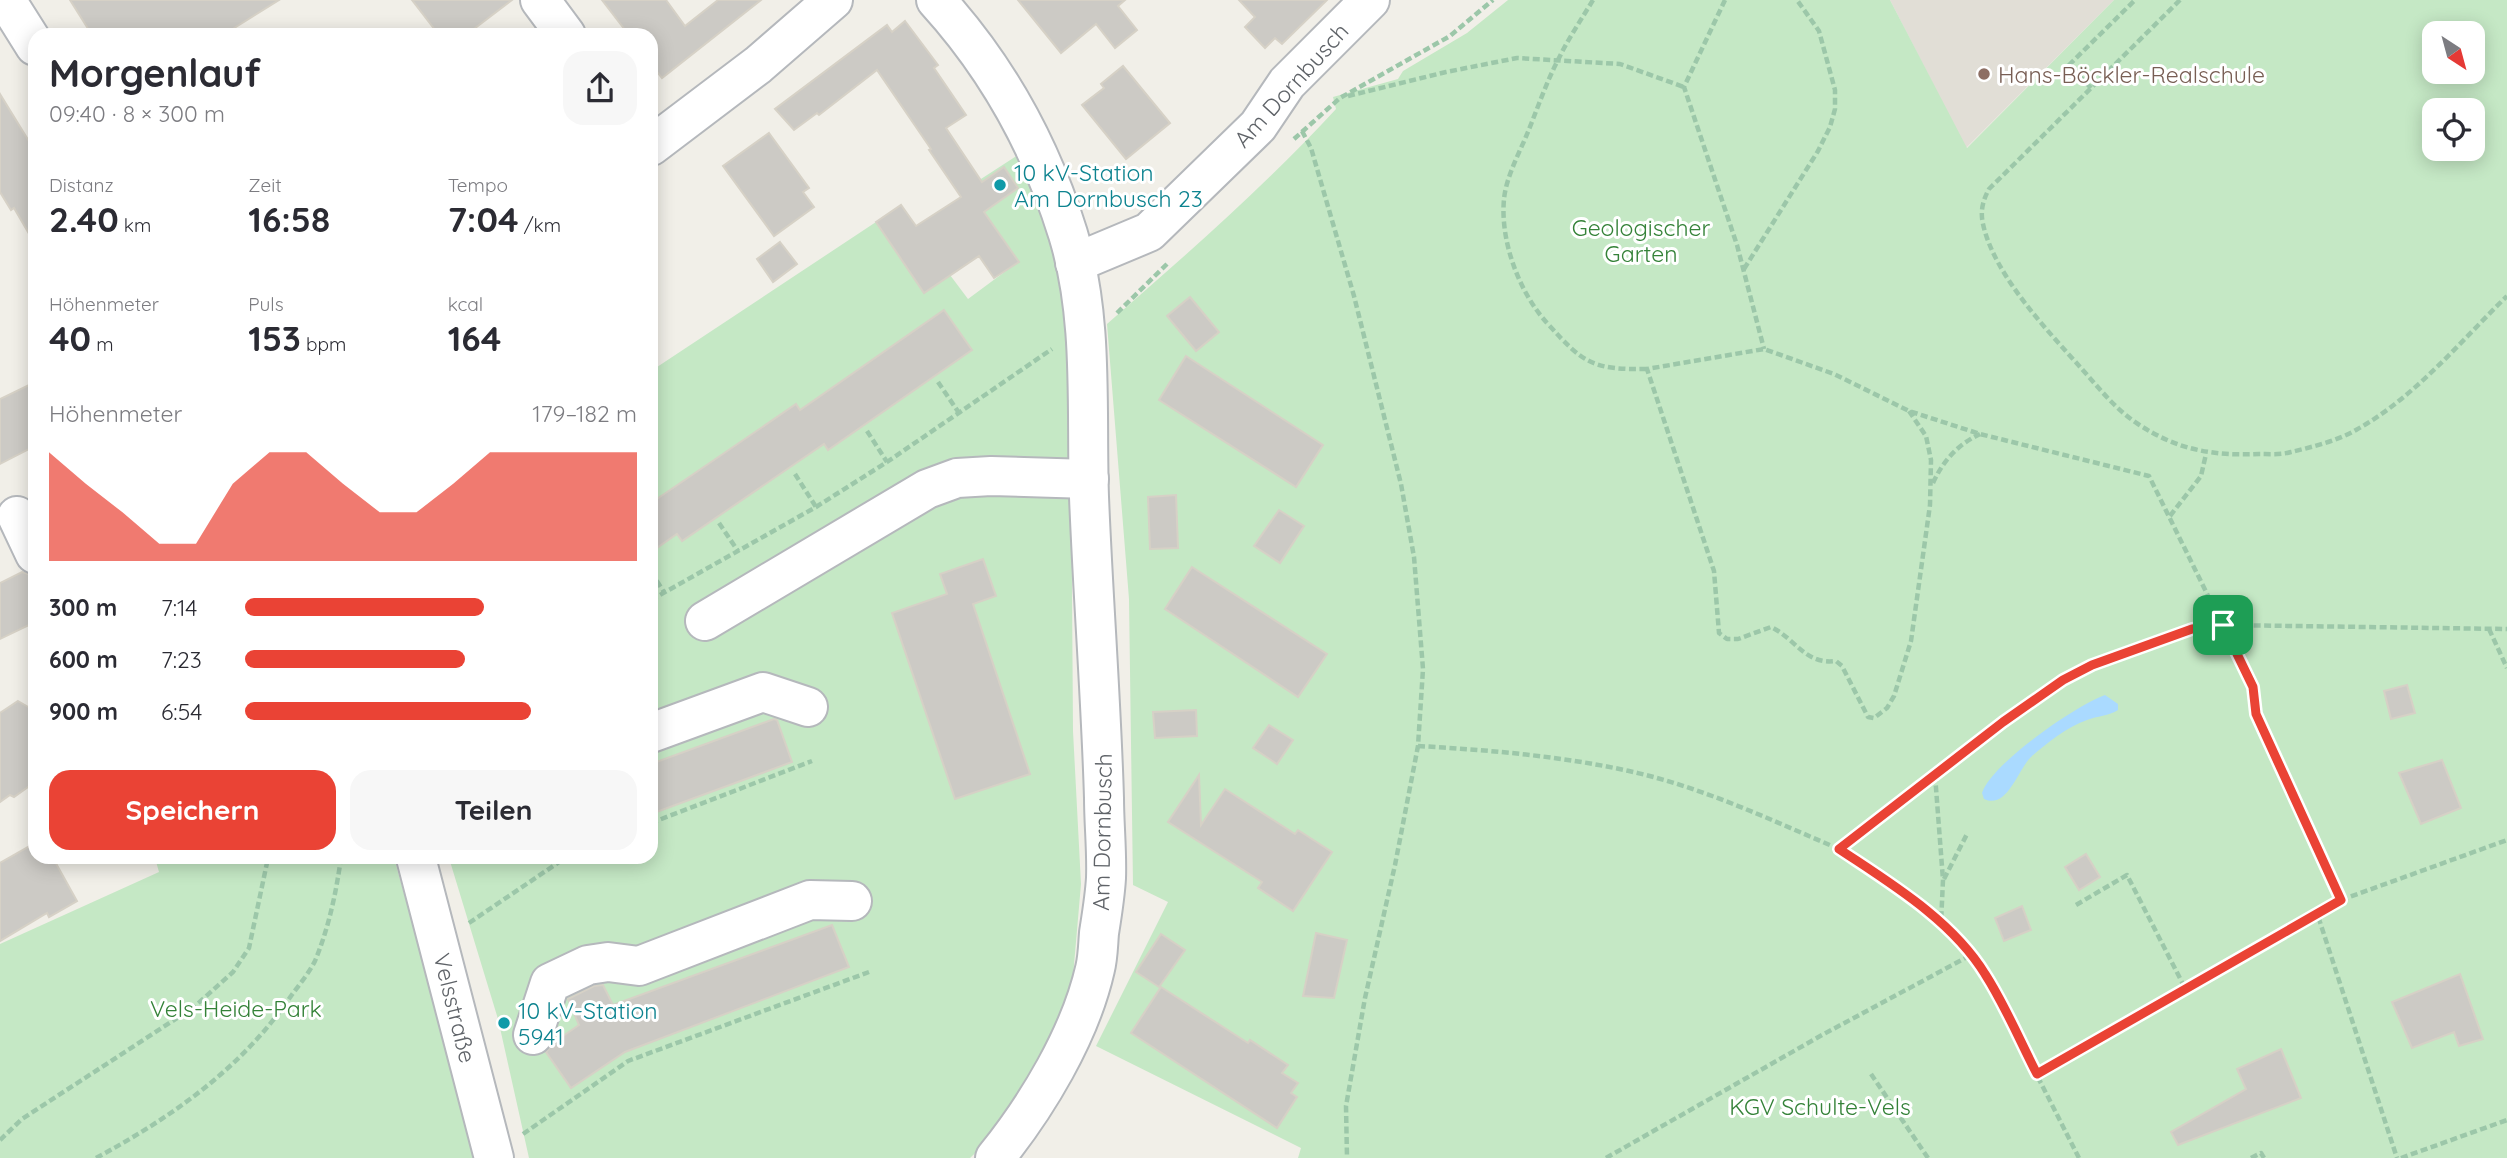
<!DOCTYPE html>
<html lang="de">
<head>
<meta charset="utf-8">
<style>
	:root { --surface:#fff; --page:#f7f7f7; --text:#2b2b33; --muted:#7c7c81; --accent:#ea4335 }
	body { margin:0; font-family:Quicksand,sans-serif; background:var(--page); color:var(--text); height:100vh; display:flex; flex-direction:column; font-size:26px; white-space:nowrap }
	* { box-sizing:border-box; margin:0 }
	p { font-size:23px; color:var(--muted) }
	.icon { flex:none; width:38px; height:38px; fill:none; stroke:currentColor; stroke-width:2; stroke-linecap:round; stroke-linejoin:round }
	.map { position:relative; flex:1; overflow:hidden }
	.side { position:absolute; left:28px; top:28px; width:630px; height:836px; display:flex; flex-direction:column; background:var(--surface); border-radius:21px; box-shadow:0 4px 18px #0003 }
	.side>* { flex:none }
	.needle { width:46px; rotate:144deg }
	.controls { position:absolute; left:2422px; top:21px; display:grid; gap:14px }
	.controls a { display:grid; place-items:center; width:63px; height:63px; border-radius:14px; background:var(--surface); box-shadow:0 4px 18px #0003; font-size:35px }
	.pin { position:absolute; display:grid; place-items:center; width:60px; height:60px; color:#fff; margin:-30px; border-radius:14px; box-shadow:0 4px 10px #0006 }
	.round { display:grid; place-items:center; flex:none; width:74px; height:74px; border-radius:21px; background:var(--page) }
	.head { display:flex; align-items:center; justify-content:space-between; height:119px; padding:0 21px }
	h1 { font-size:38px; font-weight:700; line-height:52px }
	.figures { display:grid; grid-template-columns:repeat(3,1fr); gap:10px; height:119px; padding:7px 21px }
	.figures div { display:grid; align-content:center }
	.figures b { font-size:35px; font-weight:700 }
	.figures small { font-size:19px; font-weight:400 }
	.figures p { font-size:19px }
	.chart { height:196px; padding:14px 21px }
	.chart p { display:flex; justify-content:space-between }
	.chart svg { width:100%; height:126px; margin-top:7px; fill:var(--accent); opacity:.7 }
	.action { display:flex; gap:14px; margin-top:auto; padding:14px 21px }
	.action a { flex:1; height:80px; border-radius:21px; background:var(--accent); color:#fff; font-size:28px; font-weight:700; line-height:80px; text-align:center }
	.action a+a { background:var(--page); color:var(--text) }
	ul { padding:0 21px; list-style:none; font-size:23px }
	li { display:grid; grid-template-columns:112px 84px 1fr; align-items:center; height:52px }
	li i { height:18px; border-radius:9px; background:var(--accent) }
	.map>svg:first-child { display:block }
</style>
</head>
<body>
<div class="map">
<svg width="2507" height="1158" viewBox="0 0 2507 1158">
	<rect width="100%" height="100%" fill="#f1efe8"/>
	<polygon fill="#e1ded6" points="1890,0 2114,0 1966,148"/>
	<g fill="#c5e8c5" fill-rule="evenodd">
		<path d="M1508,0H1890L1967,148L2114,0H2507V1158H1298L1301,1148L1096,1046L1168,902L1133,885L1129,599L1107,324C1186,255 1265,186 1336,109L1333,97L1398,79L1403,71L1467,33ZM2434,33H2473V72H2434ZM2434,110H2473V149H2434Z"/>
		<polygon points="1021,153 1055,251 1067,331 1071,445 1073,731 1081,884 1072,988 1037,1069 993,1136 970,1158 529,1158 498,1019 449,858 651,858 651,371 876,222 924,292 950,275 968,299 1018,262 967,188"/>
		<polygon points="155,858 394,858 436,1006 473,1158 0,1158 0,944 159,872"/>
	</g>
	<path fill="#aadaff" d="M2105,695L2118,704V710C2109,716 2097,716 2087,720C2067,727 2047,743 2032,756C2018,768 2008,810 1984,799L1982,793C1991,764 2075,706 2105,695Z"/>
	<g fill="#cccac5" stroke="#d6d1c6" stroke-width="2">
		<polygon points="70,0 279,0 223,35 92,35"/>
		<polygon points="412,0 512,0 466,35 439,35"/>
		<polygon points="602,0 666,0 685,26 718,0 761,0 662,78 651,64 651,35 629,35"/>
		<polygon points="1018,0 1125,0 1118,6 1137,30 1115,48 1096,24 1061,53"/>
		<polygon points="1239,0 1327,0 1282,44 1275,38 1265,48 1245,27 1255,17"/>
		<polygon points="905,21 938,65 934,68 966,115 946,128 982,182 1004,167 1018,188 984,212 1019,262 994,278 979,256 924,293 876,222 901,205 916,226 961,197 929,150 931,149 877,70 819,115 817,113 794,130 775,109 887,25 892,32"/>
		<polygon points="1123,66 1170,123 1126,159 1082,105 1104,88 1101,84"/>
		<polygon points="0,94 35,151 35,244 14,208 11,210 0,192"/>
		<polygon points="769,133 809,188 803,192 814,207 774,236 723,166"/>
		<polygon points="780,242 797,264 773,282 757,259"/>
		<polygon points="1190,297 1219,332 1196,351 1167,316"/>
		<polygon points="944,310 972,350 828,450 824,444 682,541 677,534 651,552 651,503 796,404 800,410"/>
		<polygon points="1186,356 1323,445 1296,487 1159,400"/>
		<polygon points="35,382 35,446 0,464 0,399"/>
		<polygon points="1176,495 1178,548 1150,549 1148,497"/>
		<polygon points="1279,510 1304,526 1280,563 1254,546"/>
		<polygon points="983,559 996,596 973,604 1030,774 955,799 892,613 947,594 940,574"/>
		<polygon points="1192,567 1327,654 1298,697 1165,609"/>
		<polygon points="22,572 31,575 35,582 35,622 0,639 0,583"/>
		<polygon points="2407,685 2415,713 2391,719 2384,691"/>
		<polygon points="18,701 35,711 35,782 14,797 10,795 0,802 0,713"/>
		<polygon points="1196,710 1197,736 1155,738 1153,712"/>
		<polygon points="774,719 777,720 792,762 651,814 651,764"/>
		<polygon points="1269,725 1293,740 1277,764 1253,748"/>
		<polygon points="2442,760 2461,808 2421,824 2399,773"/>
		<polygon points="1199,775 1201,825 1225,789 1295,834 1298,830 1332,852 1293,911 1258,888 1262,882 1168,822"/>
		<polygon points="35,843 35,858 53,858 77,901 49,917 47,913 0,941 0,863"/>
		<polygon points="2086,854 2100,877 2079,890 2065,867"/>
		<polygon points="2022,906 2031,930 2004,941 1995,918"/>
		<polygon points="832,925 849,967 625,1052 571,1088 546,1052 553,1043 579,1025 568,999 594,986 603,985 613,1005"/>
		<polygon points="1316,933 1347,940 1334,998 1303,996"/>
		<polygon points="1161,934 1185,950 1159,987 1136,972"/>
		<polygon points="2460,974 2483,1039 2459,1046 2454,1032 2412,1048 2392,1002"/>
		<polygon points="1161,987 1248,1043 1250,1040 1288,1065 1282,1073 1298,1083 1291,1093 1297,1097 1277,1128 1131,1033"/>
		<polygon points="2281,1049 2301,1098 2178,1145 2171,1132 2246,1089 2237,1069"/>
	</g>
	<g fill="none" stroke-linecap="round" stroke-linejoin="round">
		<g stroke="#b5b8bc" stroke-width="42">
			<g id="minor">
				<polyline points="6,0 35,46"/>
				<polyline points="540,0 566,35"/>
				<path d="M936,0C997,67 1041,147 1068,234C1094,319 1086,409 1089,497C1093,597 1101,697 1104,798C1104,824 1107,851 1106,878C1105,896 1102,914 1099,933C1098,945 1098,957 1095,969C1080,1035 1037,1106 995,1158"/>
				<polyline points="651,146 758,65 833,0"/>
				<polyline points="1075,263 1149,232 1258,126 1287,83 1370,0"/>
				<polyline points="17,516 35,554"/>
				<polyline points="705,621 927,489 957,478 991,476 1089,479"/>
				<polyline points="651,733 763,692 808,707"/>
				<polyline points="416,858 494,1158"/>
				<polyline points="533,1035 550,983 588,965 608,962 639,966 810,900 852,901"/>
			</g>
		</g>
		<g stroke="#9cc7a9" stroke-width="4.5" stroke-dasharray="7 3.5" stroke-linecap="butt">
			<path d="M1593,0C1581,20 1568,39 1558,60C1545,85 1536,113 1525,139C1517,157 1506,179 1504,199C1500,241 1519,292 1547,323C1583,363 1592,370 1647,369"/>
			<polyline points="1725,0 1684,87 1737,245 1764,349"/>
			<path d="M2180,0L1989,189C1983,200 1980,211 1983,224C1994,275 2047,330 2081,368C2099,388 2115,409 2138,424C2177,450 2213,456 2259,454C2269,454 2281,455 2291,452C2312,447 2337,441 2356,430C2414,398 2460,342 2507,296"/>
			<polyline points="2091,88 2069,65 2135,0"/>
			<polyline points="1348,96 1446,72 1517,58 1620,64 1684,87"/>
			<polyline points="1302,131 1311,148 1354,296 1401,484 1414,557 1423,669 1418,746 1395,865 1365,998 1346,1106 1347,1158"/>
			<polyline points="1294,139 1340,98 1450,36 1493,0"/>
			<polyline points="1744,269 1818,151 1830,127 1835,109 1835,90 1819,31 1797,0"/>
			<polyline points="1117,313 1168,263"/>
			<polyline points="938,382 959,413"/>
			<path d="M1909,411L1926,436L1931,460L1930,505L1911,641L1894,696L1887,708L1874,718L1868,717L1842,666L1836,661C1805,665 1796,639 1771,627L1738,639H1727L1719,633L1714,571L1647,369L1764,349L1834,374L1909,411L1980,434L2149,476L2253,687L2256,714L2341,900L2317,913L2397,1158"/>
			<polyline points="867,431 887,462"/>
			<polyline points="795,474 816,507"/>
			<path d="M1933,483C1943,461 1957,445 1980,434"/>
			<polyline points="2170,516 2201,476 2206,454"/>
			<polyline points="719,523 738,551"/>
			<polyline points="651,572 664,592"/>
			<polyline points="651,600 816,507 887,462 1052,349"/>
			<polyline points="2489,629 2507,668"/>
			<path d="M1418,746C1489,750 1560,756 1629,771C1702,787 1771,820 1839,849"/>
			<polyline points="1935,775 1943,880 1941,923"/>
			<polyline points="651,823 812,761"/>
			<polyline points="1944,879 1967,834"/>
			<polyline points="2341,900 2507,840"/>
			<polyline points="2076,905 2127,875 2185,988 2317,913"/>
			<polyline points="469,923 565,858"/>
			<polyline points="1871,1074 1928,1158"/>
			<polyline points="2038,1074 2185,988"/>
			<polyline points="523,1134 628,1061 869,972"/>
			<polyline points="0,1140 22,1119 194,1007 233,972 249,948 268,858"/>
			<path d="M96,1158C172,1117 242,1068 291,996C299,985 309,973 315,961C329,927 336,893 341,858"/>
			<polyline points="1606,1158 1822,1035 1971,955"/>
			<polyline points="2079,1158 1985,973 1971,955 1926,908 1839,849 2003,722 2063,680 2092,665 2192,629 2223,625 2507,629"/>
			<polyline points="2251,1158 2261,1153 2264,1158"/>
			<polyline points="2401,1158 2507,1120"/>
		</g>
		<use href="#minor" stroke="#fff" stroke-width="38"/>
	</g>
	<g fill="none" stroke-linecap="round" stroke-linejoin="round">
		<g stroke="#fff" stroke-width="14">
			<path id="route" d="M2223,625L2253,687L2256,714L2341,900L2037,1074C2020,1041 2005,1005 1985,974C1952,920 1890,883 1839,849L2003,722L2063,680L2092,665L2192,629Z"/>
		</g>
		<use href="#route" stroke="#ea4335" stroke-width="9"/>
	</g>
	<circle fill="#8d6e63" stroke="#fff" stroke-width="2.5" cx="1984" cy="74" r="7"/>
	<g fill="#0f9aa8" stroke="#fff" stroke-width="2.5">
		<circle cx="1000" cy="185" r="7"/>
		<circle cx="504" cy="1023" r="7"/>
	</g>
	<g text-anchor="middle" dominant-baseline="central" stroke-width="6" stroke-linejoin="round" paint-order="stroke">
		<g font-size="23" fill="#785e54" stroke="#fff" text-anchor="start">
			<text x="1998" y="74">Hans-Böckler-Realschule</text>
		</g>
		<g font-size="23" fill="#5f6368" stroke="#fff">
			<text transform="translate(1291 85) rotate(-48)">Am Dornbusch</text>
			<text transform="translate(1102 832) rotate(-89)">Am Dornbusch</text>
			<text transform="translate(455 1008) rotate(76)">Velsstraße</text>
		</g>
		<g font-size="23" fill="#0d838f" stroke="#fff" text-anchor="start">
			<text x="1014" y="172">10 kV-Station<tspan x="1014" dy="26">Am Dornbusch 23</tspan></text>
			<text x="518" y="1010">10 kV-Station<tspan x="518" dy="26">5941</tspan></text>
		</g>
		<g font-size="23" fill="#348238" stroke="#fff">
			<text x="1641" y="227">Geologischer<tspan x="1641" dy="26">Garten</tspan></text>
			<text x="236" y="1008">Vels-Heide-Park</text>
			<text x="1820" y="1106">KGV Schulte-Vels</text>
		</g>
	</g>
</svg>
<div class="controls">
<a><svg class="needle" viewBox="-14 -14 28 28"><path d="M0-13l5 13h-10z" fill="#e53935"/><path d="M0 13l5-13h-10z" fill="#7c7c81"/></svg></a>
<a><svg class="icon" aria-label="locate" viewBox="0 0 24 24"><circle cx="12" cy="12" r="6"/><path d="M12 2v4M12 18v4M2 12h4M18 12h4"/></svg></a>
</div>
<div class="pin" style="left:2223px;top:625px;background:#1e9e55"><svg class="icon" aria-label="arrive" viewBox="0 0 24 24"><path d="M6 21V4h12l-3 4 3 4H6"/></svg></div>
<section class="side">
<div class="head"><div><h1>Morgenlauf</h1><p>09:40 · 8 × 300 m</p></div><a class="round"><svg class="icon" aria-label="share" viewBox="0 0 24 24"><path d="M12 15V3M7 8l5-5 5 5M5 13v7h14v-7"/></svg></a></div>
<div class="figures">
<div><p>Distanz</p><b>2.40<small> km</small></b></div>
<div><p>Zeit</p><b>16:58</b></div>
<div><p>Tempo</p><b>7:04<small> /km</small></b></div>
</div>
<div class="figures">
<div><p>Höhenmeter</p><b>40<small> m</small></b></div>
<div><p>Puls</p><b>153<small> bpm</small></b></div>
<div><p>kcal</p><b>164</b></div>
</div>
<div class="chart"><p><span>Höhenmeter</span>179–182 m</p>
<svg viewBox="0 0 160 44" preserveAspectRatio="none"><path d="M0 44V6L10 17L20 27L30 38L40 38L50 17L60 6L70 6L80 17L90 27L100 27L110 17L120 6L130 6L140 6L150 6L160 6V44z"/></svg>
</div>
<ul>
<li><b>300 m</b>7:14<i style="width:61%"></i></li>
<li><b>600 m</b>7:23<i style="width:56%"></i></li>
<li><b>900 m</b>6:54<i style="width:73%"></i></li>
</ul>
<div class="action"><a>Speichern</a><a>Teilen</a></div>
</section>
</div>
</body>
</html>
